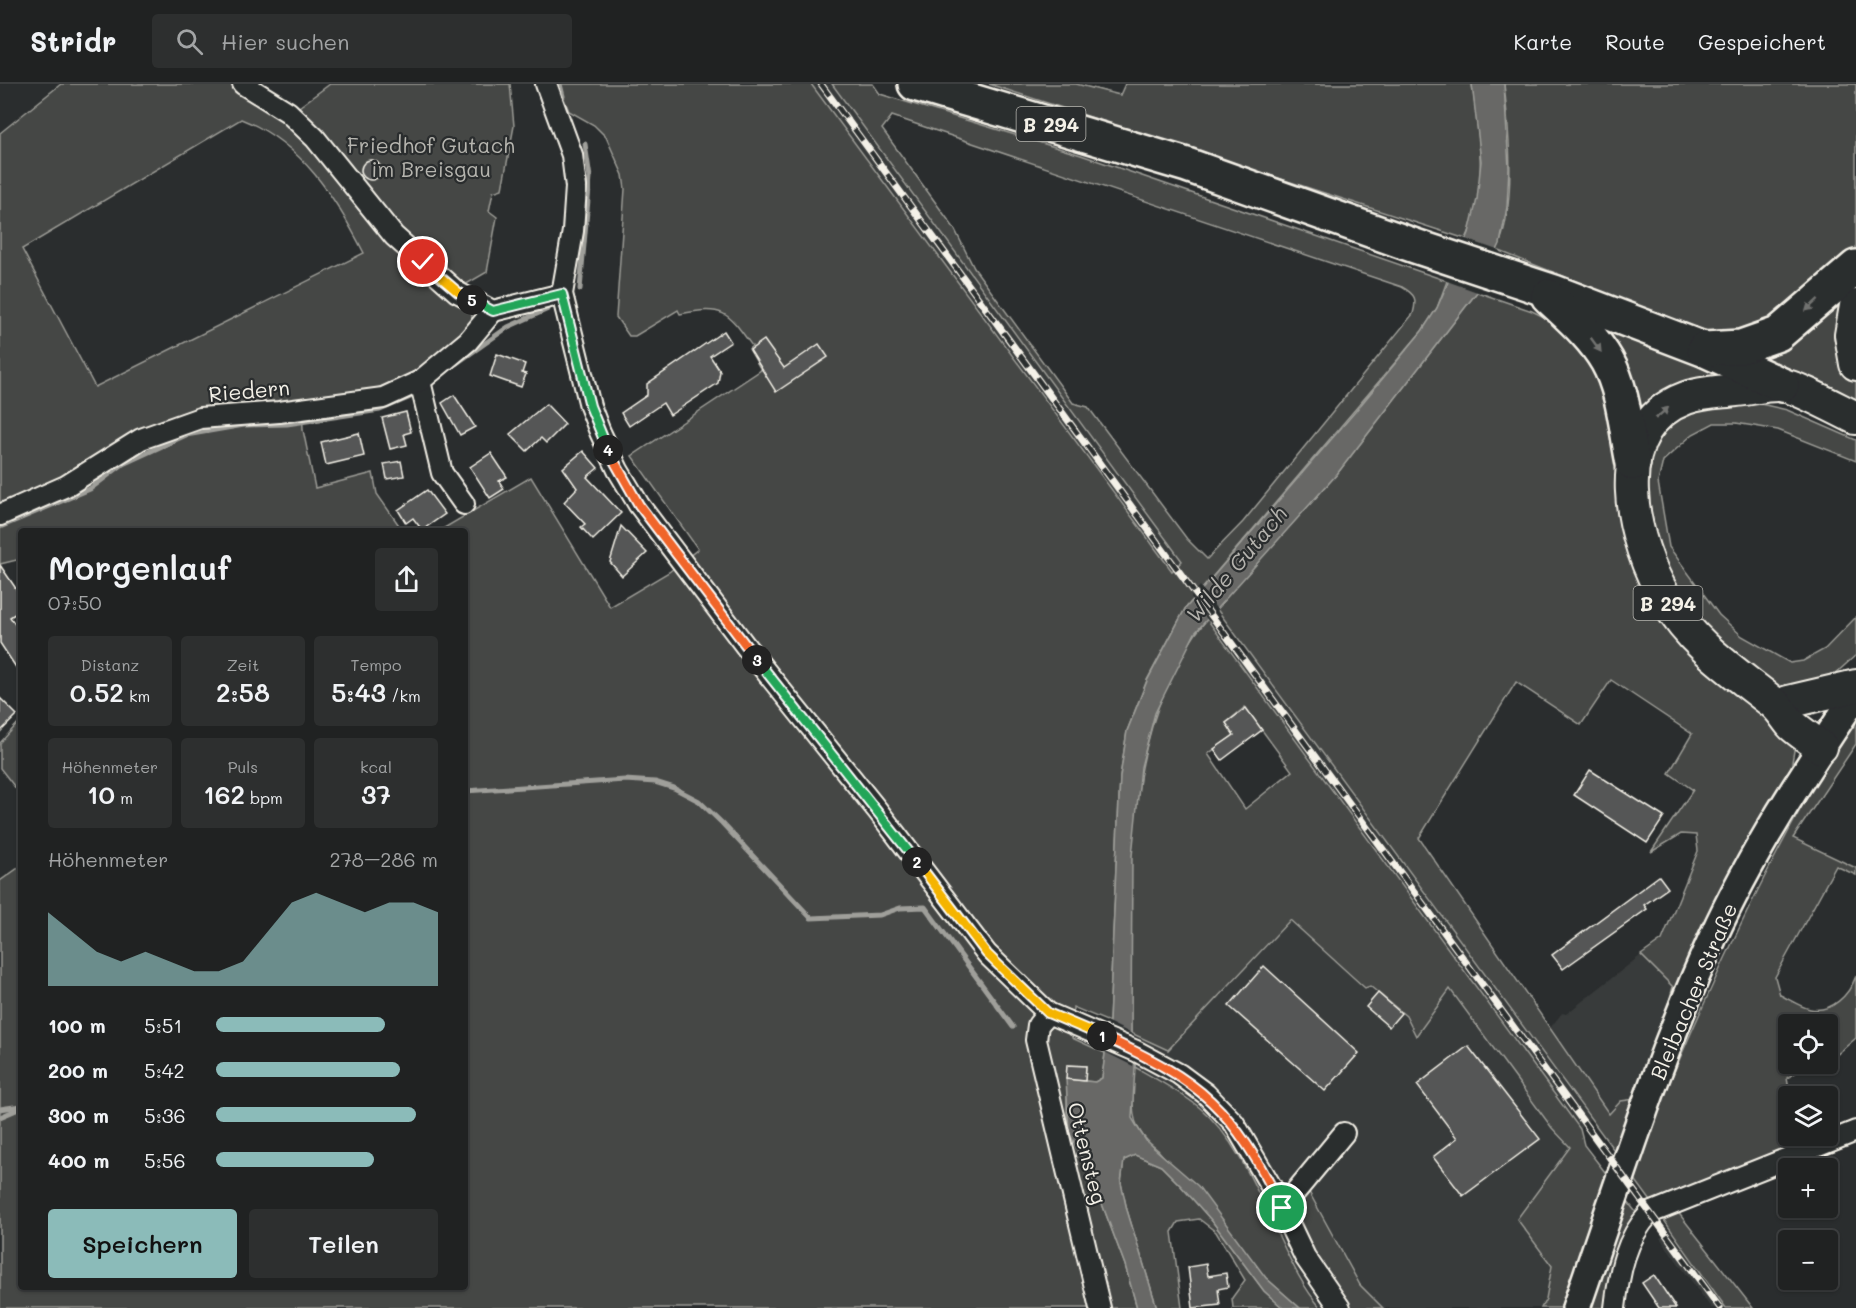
<!DOCTYPE html>
<html lang="de">
<head>
<meta charset="utf-8">
<style>
	:root { --surface:#202222; --page:#2d2f2f; --text:#f1f3f6; --muted:#a2a4a5; --line:#3d3f40; --accent:#8bbbb9 }
	body { margin:0; font-family:Mali,sans-serif; background:var(--page); color:var(--text); height:100vh; display:flex; flex-direction:column; font-size:22px; white-space:nowrap }
	* { box-sizing:border-box; margin:0 }
	p { font-size:20px; color:var(--muted) }
	.icon { flex:none; width:33px; height:33px; fill:none; stroke:currentColor; stroke-width:2; stroke-linecap:round; stroke-linejoin:round }
	.map { position:relative; flex:1; overflow:hidden }
	.sheet { position:absolute; left:18px; top:444px; width:450px; height:762px; display:flex; flex-direction:column; background:var(--surface); border-radius:6px; box-shadow:0 2px 4px #0004,0 0 0 2px var(--line) }
	.sheet>* { flex:none }
	.controls { position:absolute; left:1778px; top:930px; display:grid; gap:12px }
	.controls a { display:grid; place-items:center; width:60px; height:60px; border-radius:6px; background:var(--surface); box-shadow:0 2px 4px #0004,0 0 0 2px var(--line); font-size:30px }
	.pin { position:absolute; display:grid; place-items:center; width:51px; height:51px; color:#fff; margin:-26px; border:3px solid #fff; border-radius:50%; box-shadow:0 2px 6px #0007 }
	.km { position:absolute; width:30px; height:30px; margin:-15px; border-radius:50%; background:#222; color:#fff; font-size:16px; line-height:30px; text-align:center }
	.round { display:grid; place-items:center; flex:none; width:63px; height:63px; border-radius:6px; background:var(--page) }
	.summary { display:flex; align-items:center; justify-content:space-between; height:102px; padding:0 30px }
	h1 { font-size:33px; font-weight:600; line-height:45px }
	.figures { display:grid; grid-template-columns:repeat(3,1fr); gap:9px; height:102px; padding:6px 30px }
	.figures div { display:grid; align-content:center; border-radius:6px; background:var(--page); text-align:center }
	.figures b { font-size:26px; font-weight:600 }
	.figures small { font-size:16px; font-weight:400 }
	.figures p { font-size:16px }
	.chart { height:168px; padding:12px 30px }
	.chart p { display:flex; justify-content:space-between }
	.chart svg { width:100%; height:108px; margin-top:6px; fill:var(--accent); opacity:.7 }
	.action { display:flex; gap:12px; margin-top:auto; padding:12px 30px }
	.action a { flex:1; height:69px; border-radius:6px; background:var(--accent); color:#111; font-size:24px; font-weight:600; line-height:69px; text-align:center }
	.action a+a { background:var(--page); color:var(--text) }
	ul { padding:0 30px; list-style:none; font-size:20px }
	li { display:grid; grid-template-columns:96px 72px 1fr; align-items:center; height:45px }
	li i { height:15px; border-radius:8px; background:var(--accent) }
	header { display:flex; align-items:center; gap:36px; box-sizing:border-box; height:84px; padding:0 30px; background:var(--surface); border-bottom:2px solid var(--line) }
	header strong { font-size:28px }
	nav { display:flex; gap:33px; margin-inline-start:auto; font-size:21px }
	.search { width:420px; height:54px; background:var(--page); display:flex; align-items:center; gap:15px; box-sizing:border-box; padding:0 21px; border-radius:6px; color:var(--muted); font-size:22px }
	.map>svg:first-child { display:block }
</style>
</head>
<body>
<header>
<strong>Stridr</strong>
<div class="search"><svg class="icon" aria-label="search" viewBox="0 0 24 24"><circle cx="10" cy="10" r="6"/><path d="M15 15l6 6"/></svg>Hier suchen</div>
<nav><a>Karte</a><a>Route</a><a>Gespeichert</a></nav>
</header>
<div class="map">
<svg width="1856" height="1224" viewBox="0 0 1856 1224">
	<rect width="100%" height="100%" fill="#2a2d2e"/>
	<filter id="ink" filterUnits="userSpaceOnUse"><feTurbulence type="fractalNoise" baseFrequency=".0167" numOctaves="2"/><feDisplacementMap in="SourceGraphic" scale="12" xChannelSelector="R" yChannelSelector="G"/><feConvolveMatrix kernelMatrix="1 2 1 2 8 2 1 2 1" color-interpolation-filters="sRGB"/></filter>
	<g filter="url(#ink)">
		<g fill="#373a3a">
			<polygon points="811,0 832,0 860,38 1182,477 1172,487"/>
			<polygon points="1249,569 1590,1035 1580,1045 1238,577"/>
			<polygon points="1290,836 1365,904 1370,902 1406,932 1416,952 1450,904 1552,1044 1570,1063 1517,1135 1552,1182 1546,1215 1541,1224 1383,1224 1360,1201 1309,1108 1325,1189 1351,1224 1321,1224 1294,1183 1257,1106 1230,1058 1217,1041 1178,1008 1133,982 1139,954 1168,966"/>
			<polygon points="1641,871 1673,903 1662,942 1635,1015 1609,1030 1550,944 1562,929 1566,930"/>
			<polygon points="1670,1148 1726,1224 1711,1224 1660,1154"/>
		</g>
		<g fill="#444645" stroke="#9c9c96" stroke-width="1.5" fill-rule="evenodd">
			<path d="M61,0H257L288,19L299,23L330,0H510L514,42L502,105L493,108L489,127L497,133L487,188L461,203L472,231L471,242C456,256 440,274 422,285C385,308 344,311 302,317L303,346L315,404L373,389L377,410L403,447H21V475L0,480V49ZM241,35C301,58 336,114 364,169L95,303L22,165Z"/>
			<path d="M558,0H811L1172,487L1182,477L832,0H873L880,10L1081,71L1447,197L1437,224L1422,247L1185,525L1147,596L1127,647L1120,693L1109,938L1073,923L1072,954L1105,969L1102,994L1095,998L1085,997L1086,982L1067,981V1032L1069,1048L1095,1101L1125,1181L1137,1224H0V797L21,782V1203H465V447H439L531,393L610,523L669,488L698,465L632,372L761,286L749,265L752,262C728,228 724,221 680,230L678,226L635,252H629L616,233L625,105L623,91L606,53L594,41L569,27ZM892,32L1402,203C1416,211 1417,215 1413,230L1243,438L1207,475L1187,455L1088,323L1073,319L974,184L954,144L882,45Z"/>
			<path d="M989,0H1076L1120,11L1125,0H1472C1479,50 1489,107 1466,155Z"/>
			<path d="M1504,0H1856V179L1767,250H1718L1684,240L1497,166C1517,122 1509,47 1504,0Z"/>
			<polygon points="1856,194 1856,321 1744,269"/>
			<path d="M1477,208L1532,227L1556,239L1608,297L1630,451L1795,661L1791,684L1785,700L1619,1073L1216,524L1337,390ZM1611,596L1692,650L1669,689L1693,706L1651,768L1681,750L1696,751L1698,767L1662,856L1641,871L1673,903L1662,942L1635,1015L1621,1017L1609,1030L1419,754L1516,598L1581,641Z"/>
			<polygon points="1587,236 1732,293 1640,346"/>
			<polygon points="1752,318 1787,326 1856,356 1856,377 1778,346 1736,339 1714,339 1693,350 1663,377 1658,398 1669,463 1719,531 1742,552 1790,579 1803,577 1825,565 1856,533 1856,571 1824,600 1792,609 1769,603 1688,537 1638,408 1661,336 1682,322"/>
			<path d="M1207,535L1580,1045L1584,1061L1608,1092L1567,1224H1541L1546,1215L1552,1182L1517,1135L1570,1063L1552,1044L1450,905L1416,952L1406,932L1370,902L1365,904L1290,836L1168,966L1131,949C1129,815 1117,644 1207,535ZM1245,623L1292,687L1245,725L1208,670L1234,651L1226,639Z"/>
			<polygon points="21,636 21,711 0,684 0,659"/>
			<path d="M1856,636V660L1793,754L1856,784V791L1836,782L1775,893L1780,911C1789,915 1800,923 1810,925C1832,929 1849,911 1856,892V954L1827,979V940H1788V980H1810L1787,994L1790,1012H1788V1052H1804L1805,1055L1653,1120L1631,1090C1673,988 1716,888 1766,790C1794,737 1820,684 1856,636Z"/>
			<path d="M1133,982C1156,995 1179,1007 1200,1024C1233,1052 1253,1097 1271,1136C1286,1166 1299,1199 1321,1224H1300L1266,1194L1158,1066C1124,1041 1135,1018 1133,982Z"/>
			<polygon points="1135,1071 1161,1082 1181,1102 1212,1137 1264,1207 1283,1224 1233,1224 1232,1214 1245,1196 1216,1148 1199,1135 1178,1138 1172,1148 1182,1224 1157,1224 1127,1126 1121,1099 1124,1076"/>
			<path d="M1309,1108L1360,1201L1383,1224H1351C1335,1201 1297,1156 1298,1128C1298,1121 1305,1114 1309,1108Z"/>
			<polygon points="1623,1112 1639,1132 1608,1224 1591,1224"/>
			<polygon points="1677,1127 1753,1224 1726,1224 1661,1132"/>
		</g>
		<polygon fill="#676866" stroke="#9f9f9a" stroke-width="1.5" points="1472,0 1504,0 1509,84 1507,123 1500,160 1477,208 1337,390 1195,549 1155,629 1141,683 1132,772 1131,949 1136,967 1132,1034 1141,1049 1147,1058 1198,1102 1266,1194 1300,1224 1283,1224 1264,1207 1212,1137 1181,1102 1161,1082 1135,1071 1124,1076 1121,1099 1127,1126 1157,1224 1137,1224 1125,1181 1095,1101 1069,1048 1066,995 1095,998 1102,994 1109,938 1120,693 1127,647 1147,597 1185,525 1354,329 1422,247 1437,224 1469,149 1477,115 1481,77"/>
		<g fill="#2a2d2e">
			<polygon points="1463,154 1500,167 1480,209 1444,196"/>
			<polygon points="1200,502 1218,527 1209,538 1191,513"/>
			<polygon points="1106,937 1134,951 1138,961 1133,982 1103,967"/>
		</g>
		<g fill="none" stroke-linecap="round" stroke-linejoin="round">
			<g stroke="#9f9f9a" stroke-width="5">
				<polyline points="560,0 563,12"/>
				<polyline points="580,205 590,93 585,60"/>
				<polyline points="457,279 508,243 548,225"/>
				<polyline points="0,443 90,405 123,380 186,351 244,341 287,340 380,326 413,312"/>
				<polyline points="465,707 625,696 655,698 674,704 699,717 722,739 811,834 880,831 900,824 925,823 1013,943"/>
				<polyline points="0,1025 21,1022"/>
				<polyline points="0,1033 21,1024"/>
			</g>
		</g>
		<g fill="#555756" stroke="#f4f1e8" stroke-width="1.5">
			<circle cx="371" cy="86" r="10"/>
			<polygon points="724,247 731,258 710,272 720,287 718,299 670,331 663,319 629,342 621,329 647,311 647,300"/>
			<polygon points="764,256 784,284 819,260 828,273 776,308 750,266"/>
			<polygon points="497,270 525,280 522,289 526,290 521,303 490,292"/>
			<polygon points="454,311 475,343 460,351 442,319"/>
			<polygon points="546,320 565,340 546,359 541,354 527,367 510,350"/>
			<polygon points="406,328 411,348 404,350 407,361 390,365 382,334"/>
			<polygon points="359,349 364,372 326,381 321,358"/>
			<polygon points="583,367 598,384 587,393 621,429 593,456 581,443 585,440 564,418 577,404 563,384"/>
			<polygon points="491,369 507,393 499,397 504,405 490,414 470,383"/>
			<polygon points="401,377 404,392 387,395 384,380"/>
			<polygon points="427,406 445,430 422,446 413,434 406,439 398,426"/>
			<polygon points="621,442 647,469 622,492 610,478"/>
			<polygon points="0,481 21,512 21,526 10,533 21,549 21,591 0,559"/>
			<polygon points="0,614 17,631 0,648"/>
			<polygon points="1246,624 1262,646 1222,676 1214,665 1234,651 1226,639"/>
			<polygon points="1590,686 1664,733 1647,759 1574,711"/>
			<polygon points="1659,792 1668,804 1644,821 1647,825 1563,885 1552,871"/>
			<polygon points="1264,882 1359,969 1325,1007 1229,922"/>
			<polygon points="1378,909 1401,929 1389,943 1366,923"/>
			<polygon points="1468,962 1540,1055 1463,1112 1433,1073 1457,1054 1417,1001"/>
			<polygon points="1067,981 1086,982 1085,997 1066,995"/>
			<polygon points="1206,1180 1208,1192 1226,1189 1228,1203 1218,1205 1220,1221 1193,1224 1188,1183"/>
			<polygon points="1654,1191 1676,1224 1659,1224 1642,1199"/>
		</g>
		<g fill="none" stroke-linecap="round" stroke-linejoin="round">
			<g stroke="#f4f1e8" stroke-width="24">
				<g id="street">
					<polyline points="243,0 288,28 315,54 394,152 457,208 493,227 562,210"/>
					<polyline points="546,0 572,71 576,103 573,147 562,210 590,322 600,348 618,386 639,421 747,564 878,727 987,870 1048,929 1136,967 1179,990 1206,1010 1234,1039 1272,1104 1305,1173 1340,1224"/>
					<polyline points="420,297 442,389 464,420"/>
					<polyline points="0,431 66,402 141,355 200,334 279,328 383,314 420,297 468,257 493,227"/>
					<polyline points="1048,929 1038,941 1036,956 1100,1224"/>
					<polyline points="1282,1124 1344,1049"/>
					<path d="M1615,1224C1619,1189 1625,1155 1650,1129L1856,1047"/>
				</g>
			</g>
			<g stroke="#f4f1e8" stroke-width="32">
				<path id="secondary" d="M1576,1224C1619,1100 1658,973 1713,853C1752,768 1804,689 1856,611"/>
			</g>
			<g stroke="#f4f1e8" stroke-width="36">
				<g id="primary">
					<polyline points="1856,222 1851,251 1856,280"/>
					<polyline points="1788,618 1856,602"/>
					<path d="M1821,663C1812,656 1801,649 1792,641C1785,633 1780,623 1771,617C1732,586 1693,561 1667,517C1632,460 1602,345 1686,314C1702,308 1719,308 1736,306C1750,305 1767,300 1781,301C1796,302 1839,326 1856,334"/>
				</g>
			</g>
			<g stroke="#f4f1e8" stroke-width="38">
				<g id="highway">
					<polyline points="915,0 1187,81 1415,162 1554,208 1703,265 1782,301"/>
					<path d="M1548,212C1569,232 1592,251 1607,277C1624,307 1626,346 1633,379"/>
					<polyline points="1704,265 1741,263 1778,250 1856,183"/>
				</g>
			</g>
			<use href="#street" stroke="#2a2d2e" stroke-width="20"/>
			<use href="#secondary" stroke="#2a2d2e" stroke-width="27"/>
			<use href="#primary" stroke="#2a2d2e" stroke-width="32"/>
			<use href="#highway" stroke="#2a2d2e" stroke-width="33"/>
			<g stroke="#f4f1e8" stroke-width="7">
				<polyline id="rail" points="821,0 1720,1224"/>
			</g>
			<use href="#rail" stroke="#2a2d2e" stroke-width="4.5" stroke-dasharray="14" stroke-linecap="butt"/>
		</g>
		<defs><path id="oneway-solid" d="M-6-.8H1V-3.2L6.5 0L1 3.2V.8H-6Z" transform="scale(1.5)"/></defs>
		<g fill="#71726f">
			<use href="#oneway-solid" transform="translate(1812 221) rotate(137)"/>
			<use href="#oneway-solid" transform="translate(1596 261) rotate(54)"/>
			<use href="#oneway-solid" transform="translate(1662 329) rotate(-41)"/>
		</g>
	</g>
	<g fill="none" stroke-linecap="round" stroke-linejoin="round" filter="url(#ink)">
		<g stroke="#fff" stroke-width="12">
			<path id="split-1" d="M1102,952C1202,997 1233,1024 1282,1124"/>
		</g>
		<g stroke="#fff" stroke-width="12">
			<polyline id="split-2" points="917,778 987,870 1048,929 1102,952"/>
		</g>
		<g stroke="#fff" stroke-width="12">
			<polyline id="split-3" points="757,576 917,778"/>
		</g>
		<g stroke="#fff" stroke-width="12">
			<polyline id="split-4" points="608,366 639,421 757,576"/>
		</g>
		<g stroke="#fff" stroke-width="12">
			<polyline id="split-5" points="472,216 493,227 562,210 590,322 608,366"/>
		</g>
		<g stroke="#fff" stroke-width="12">
			<polyline id="split-6" points="423,178 458,208 472,216"/>
		</g>
		<use href="#split-1" stroke="#f0652b" stroke-width="8"/>
		<use href="#split-2" stroke="#f5b400" stroke-width="8"/>
		<use href="#split-3" stroke="#22a559" stroke-width="8"/>
		<use href="#split-4" stroke="#f0652b" stroke-width="8"/>
		<use href="#split-5" stroke="#22a559" stroke-width="8"/>
		<use href="#split-6" stroke="#f5b400" stroke-width="8"/>
	</g>
	<g text-anchor="middle" dominant-baseline="central" stroke-width="4.5" stroke-linejoin="round" paint-order="stroke">
		<g fill="#2a2d2e" stroke="#b7b6b0" stroke-width="1.5">
			<rect x="1016.5" y="23" width="69" height="34" rx="4.5"/>
			<rect x="1633.5" y="502" width="69" height="34" rx="4.5"/>
		</g>
		<g font-size="20" font-weight="bold" fill="#f4f1e8">
			<text x="1051" y="40">B 294</text>
			<text x="1668" y="519">B 294</text>
		</g>
		<g font-size="21" fill="#b6b5af" stroke="#2a2d2e">
			<text x="431" y="60">Friedhof Gutach<tspan x="431" dy="24">im Breisgau</tspan></text>
		</g>
		<g font-size="21" fill="#f4f1e8" stroke="#2a2d2e">
			<text transform="translate(249 306) rotate(-5)">Riedern</text>
			<text transform="translate(1693 907) rotate(-67)">Bleibacher Straße</text>
			<text transform="translate(1088 1069) rotate(76)">Ottensteg</text>
		</g>
		<g font-size="22" font-style="italic" fill="#b5b3ae" stroke="#2a2d2e">
			<text transform="translate(1236 480) rotate(-50)">Wilde Gutach</text>
		</g>
	</g>
</svg>
<div class="controls">
<a><svg class="icon" aria-label="locate" viewBox="0 0 24 24"><circle cx="12" cy="12" r="6"/><path d="M12 2v4M12 18v4M2 12h4M18 12h4"/></svg></a>
<a><svg class="icon" aria-label="layers" viewBox="0 0 24 24"><path d="M12 4l9 5-9 5-9-5zM3 14l9 5 9-5"/></svg></a>
<a>+</a>
<a>−</a>
</div>
<div class="pin" style="left:1282px;top:1124px;background:#1e9e55"><svg class="icon" aria-label="arrive" viewBox="0 0 24 24"><path d="M6 21V4h12l-3 4 3 4H6"/></svg></div>
<div class="pin" style="left:423px;top:178px;background:#d93025"><svg class="icon" aria-label="check" viewBox="0 0 24 24"><path d="M5 12l5 5 9-10"/></svg></div>
<b class="km" style="left:1102px;top:952px">1</b>
<b class="km" style="left:917px;top:778px">2</b>
<b class="km" style="left:757px;top:576px">3</b>
<b class="km" style="left:608px;top:366px">4</b>
<b class="km" style="left:472px;top:216px">5</b>
<section class="sheet">
<div class="summary"><div><h1>Morgenlauf</h1><p>07:50</p></div><a class="round"><svg class="icon" aria-label="share" viewBox="0 0 24 24"><path d="M12 15V3M7 8l5-5 5 5M5 13v7h14v-7"/></svg></a></div>
<div class="figures">
<div><p>Distanz</p><b>0.52<small> km</small></b></div>
<div><p>Zeit</p><b>2:58</b></div>
<div><p>Tempo</p><b>5:43<small> /km</small></b></div>
</div>
<div class="figures">
<div><p>Höhenmeter</p><b>10<small> m</small></b></div>
<div><p>Puls</p><b>162<small> bpm</small></b></div>
<div><p>kcal</p><b>37</b></div>
</div>
<div class="chart"><p><span>Höhenmeter</span>278–286 m</p>
<svg viewBox="0 0 160 44" preserveAspectRatio="none"><path d="M0 44V14L10 22L20 30L30 34L40 30L50 34L60 38L70 38L80 34L90 22L100 10L110 6L120 10L130 14L140 10L150 10L160 14V44z"/></svg>
</div>
<ul>
<li><b>100 m</b>5:51<i style="width:76%"></i></li>
<li><b>200 m</b>5:42<i style="width:83%"></i></li>
<li><b>300 m</b>5:36<i style="width:90%"></i></li>
<li><b>400 m</b>5:56<i style="width:71%"></i></li>
</ul>
<div class="action"><a>Speichern</a><a>Teilen</a></div>
</section>
</div>
</body>
</html>
